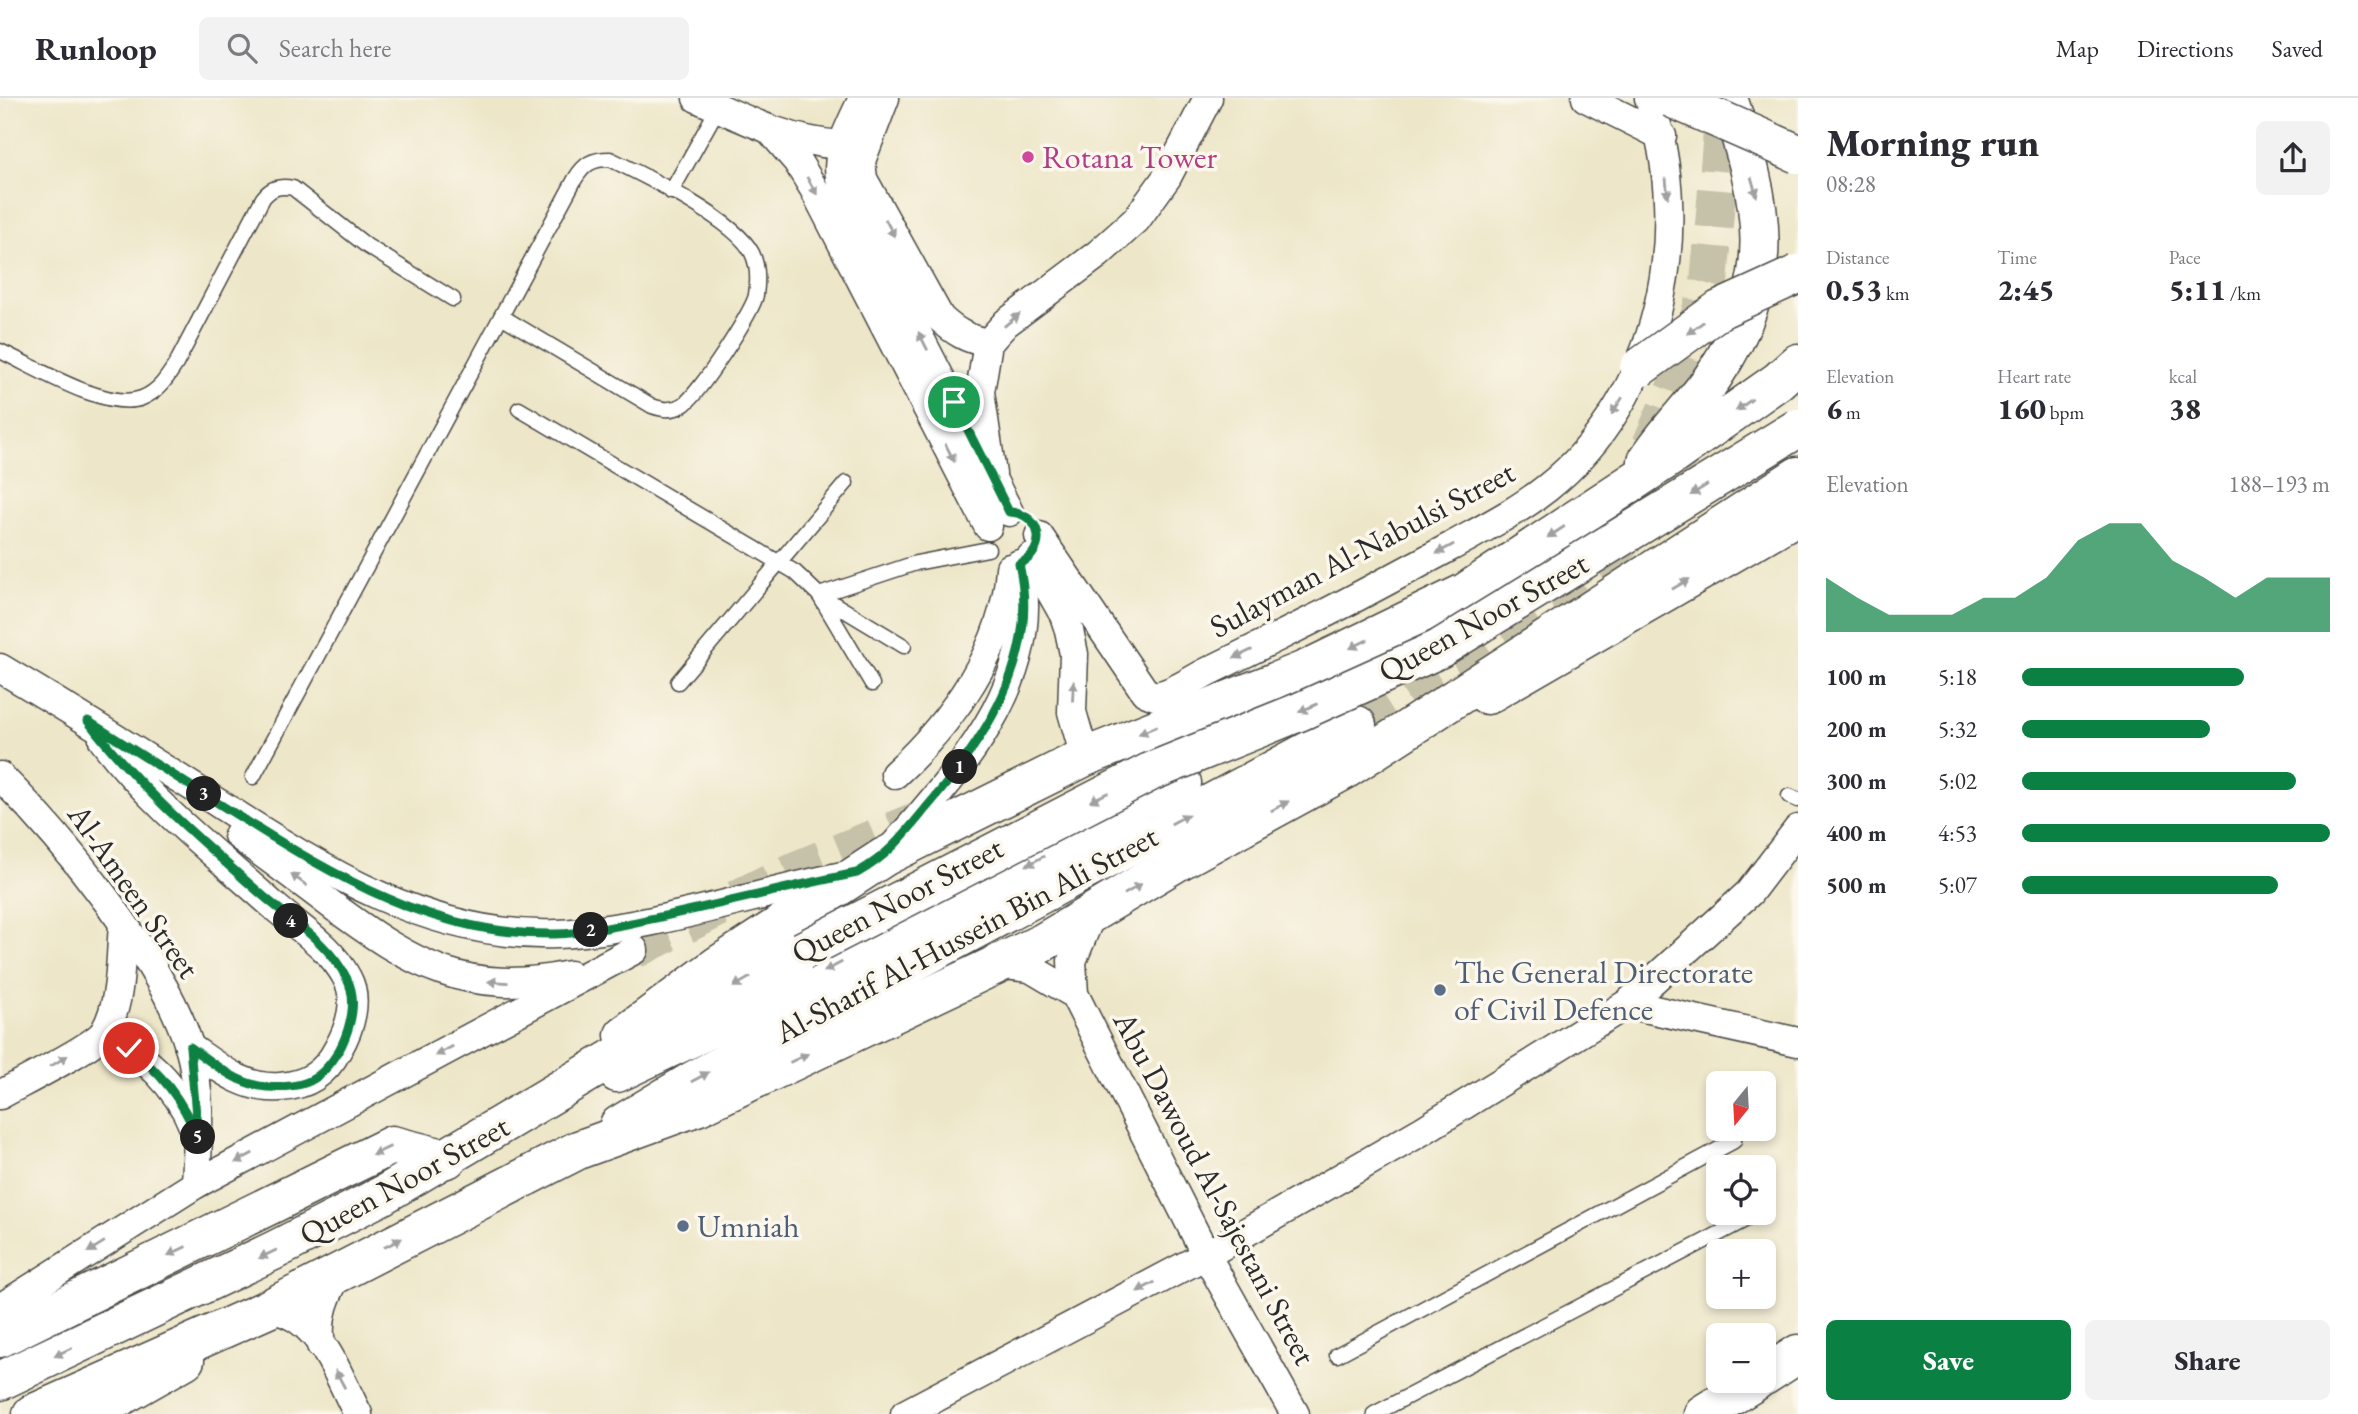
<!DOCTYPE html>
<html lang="en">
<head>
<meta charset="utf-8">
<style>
	:root { --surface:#fff; --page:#f2f2f3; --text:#2b2b33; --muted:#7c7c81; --line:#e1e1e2; --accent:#0b8043 }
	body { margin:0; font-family:"EB Garamond",serif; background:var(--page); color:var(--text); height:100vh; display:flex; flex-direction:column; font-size:26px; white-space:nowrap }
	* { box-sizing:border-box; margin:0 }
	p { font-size:23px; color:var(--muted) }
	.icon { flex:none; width:38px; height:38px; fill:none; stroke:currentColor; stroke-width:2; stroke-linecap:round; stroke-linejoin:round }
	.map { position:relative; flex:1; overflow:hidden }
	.side { display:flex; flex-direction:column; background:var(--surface); width:560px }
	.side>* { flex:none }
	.needle { width:46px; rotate:198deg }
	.controls { position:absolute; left:1706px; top:973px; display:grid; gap:14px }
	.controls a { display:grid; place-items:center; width:70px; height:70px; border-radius:10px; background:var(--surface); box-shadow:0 4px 10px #0003; font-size:35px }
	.pin { position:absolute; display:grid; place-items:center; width:60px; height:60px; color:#fff; margin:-30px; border:4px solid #fff; border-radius:50%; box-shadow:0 2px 7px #0007 }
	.km { position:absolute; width:35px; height:35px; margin:-18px; border-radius:50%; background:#222; color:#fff; font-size:19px; line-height:35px; text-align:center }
	.round { display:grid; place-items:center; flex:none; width:74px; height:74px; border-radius:10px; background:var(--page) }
	.summary { display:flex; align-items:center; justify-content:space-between; height:119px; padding:0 28px }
	h1 { font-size:38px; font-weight:800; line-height:52px }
	.stats { display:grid; grid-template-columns:repeat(3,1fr); gap:10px; height:119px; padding:7px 28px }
	.stats div { display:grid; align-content:center }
	.stats b { font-size:30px; font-weight:800 }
	.stats small { font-size:19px; font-weight:400 }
	.stats p { font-size:19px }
	.chart { height:196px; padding:14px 28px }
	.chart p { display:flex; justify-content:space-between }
	.chart svg { width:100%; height:126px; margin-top:7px; fill:var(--accent); opacity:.7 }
	.action { display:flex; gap:14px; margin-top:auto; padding:14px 28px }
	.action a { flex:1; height:80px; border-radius:10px; background:var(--accent); color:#fff; font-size:28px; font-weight:800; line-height:80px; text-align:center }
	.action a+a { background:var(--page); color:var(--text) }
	ul { padding:0 28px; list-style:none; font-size:23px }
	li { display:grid; grid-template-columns:112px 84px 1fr; align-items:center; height:52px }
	li i { height:18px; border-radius:9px; background:var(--accent) }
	header { display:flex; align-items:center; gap:42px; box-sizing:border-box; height:98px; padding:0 35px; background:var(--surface); border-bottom:2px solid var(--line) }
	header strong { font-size:33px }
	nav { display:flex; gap:38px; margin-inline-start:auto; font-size:24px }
	.search { width:490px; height:63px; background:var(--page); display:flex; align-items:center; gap:18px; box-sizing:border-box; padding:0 24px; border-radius:10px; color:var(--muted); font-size:26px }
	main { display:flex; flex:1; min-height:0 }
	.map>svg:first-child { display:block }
</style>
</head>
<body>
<header>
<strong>Runloop</strong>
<div class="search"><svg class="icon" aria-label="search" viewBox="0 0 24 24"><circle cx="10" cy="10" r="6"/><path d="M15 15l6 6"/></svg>Search here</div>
<nav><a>Map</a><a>Directions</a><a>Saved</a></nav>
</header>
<main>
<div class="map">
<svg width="1798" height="1316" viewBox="0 0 1798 1316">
	<rect width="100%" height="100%" fill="#fbf7ec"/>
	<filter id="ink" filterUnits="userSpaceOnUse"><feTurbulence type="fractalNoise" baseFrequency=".0143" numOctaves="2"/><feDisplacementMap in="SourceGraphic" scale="14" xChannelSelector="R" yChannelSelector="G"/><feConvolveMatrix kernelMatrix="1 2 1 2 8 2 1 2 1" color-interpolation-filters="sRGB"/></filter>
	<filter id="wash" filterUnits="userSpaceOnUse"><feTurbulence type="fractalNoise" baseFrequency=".00686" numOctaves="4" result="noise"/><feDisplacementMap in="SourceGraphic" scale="28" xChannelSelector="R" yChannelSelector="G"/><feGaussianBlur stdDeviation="1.57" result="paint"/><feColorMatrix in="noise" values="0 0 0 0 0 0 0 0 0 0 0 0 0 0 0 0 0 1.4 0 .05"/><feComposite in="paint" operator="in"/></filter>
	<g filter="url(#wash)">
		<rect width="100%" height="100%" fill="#ede6c8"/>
	</g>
	<g filter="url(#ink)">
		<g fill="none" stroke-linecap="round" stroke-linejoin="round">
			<polyline stroke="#c6c1a9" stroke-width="38" stroke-dasharray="38 19" stroke-linecap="butt" points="634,852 791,774 936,715"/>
			<g stroke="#c6c1a9" stroke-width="38" stroke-dasharray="38 19" stroke-linecap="butt">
				<polyline points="1651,347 1686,265 1709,184 1725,0"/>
				<path d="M1357,627L1572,493C1625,450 1658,398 1690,338"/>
			</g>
			<g stroke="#484743" stroke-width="17">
				<g id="lane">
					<polyline points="671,94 718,10"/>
					<path d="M0,253C33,268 107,314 142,300C159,293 167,280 176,266L263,100C271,90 279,87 293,90L367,148L453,201"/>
					<polyline points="519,311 795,474 819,497 872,586"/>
					<polyline points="819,497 916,465 988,451"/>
					<polyline points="821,498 904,548"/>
					<polyline points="678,584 846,385"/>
					<path d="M253,679L575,81C584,66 592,61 610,61C645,78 736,122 752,155C758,167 758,183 756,197C753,214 697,299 683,307C672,313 663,312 652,308L501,218"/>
					<polyline points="1789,698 1798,702"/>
					<polyline points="1337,1257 1734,1043"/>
					<polyline points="1374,1316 1747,1121"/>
				</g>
			</g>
			<g stroke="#484743" stroke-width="31">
				<g id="street">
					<path d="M697,0C744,21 789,44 841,47"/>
					<path d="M863,0C850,29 832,56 842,88L1009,414"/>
					<path d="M885,0L861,63L863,81L940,220C955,234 967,241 988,245"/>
					<polyline points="1586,0 1662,38"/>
					<polyline points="771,33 797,63 814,91 988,428"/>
					<polyline points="992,376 980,294 988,245 1006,225 1098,156 1136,122 1167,79 1208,0"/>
					<path d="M1039,438L1145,594L1155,598C1172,596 1191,582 1207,574C1244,556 1280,538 1316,520C1362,497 1407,472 1452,448C1484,430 1518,413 1547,390C1661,300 1694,133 1649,0"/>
					<polyline points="1031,459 1064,517 1069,532 1074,556 1072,614 1085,659"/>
					<path d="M0,570C67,610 133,651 199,693C308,762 421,841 557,836C649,832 756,795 848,777"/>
					<path d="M103,642C151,706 216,756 275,809C300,831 331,849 347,880C359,902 350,930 338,951C325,976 307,987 280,989C244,992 217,968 189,949"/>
					<path d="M895,676C952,624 1006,549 1010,470"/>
					<path d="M0,678C62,740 164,864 189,948C202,992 198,1041 196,1086"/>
					<path d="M238,737C270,761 302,784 333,808C413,867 467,899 570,877"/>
					<path d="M893,749C961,670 1046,579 1019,466"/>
					<polyline points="1092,815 1072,863 1074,896 1206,1157 1295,1316"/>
					<polyline points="997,866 1030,870 1074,896"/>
					<polyline points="1627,906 1798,944"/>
					<path d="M104,936C145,958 176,985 194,1030"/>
					<path d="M0,997C19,986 96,948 105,933C122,903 120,861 123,827"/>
					<polyline points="0,1210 196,1086 634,852"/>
					<path d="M268,1211C319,1214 337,1277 358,1316"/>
					<path d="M321,1247C316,1218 326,1197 340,1172"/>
					<polyline points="905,1316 1206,1157 1422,1033 1627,906 1749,795 1798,731"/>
				</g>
			</g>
			<g stroke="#484743" stroke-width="41">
				<g id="secondary">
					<path d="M1647,363C1666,333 1693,308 1713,279C1781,178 1764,108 1728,0"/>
					<polyline points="1487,597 1798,417"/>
					<polyline points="624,937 717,868 884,759 1085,659 1305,572 1464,495 1669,360 1778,283 1798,265"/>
					<polyline points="0,1240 392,1047 447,1061"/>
					<polyline points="1764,1278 1798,1256"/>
					<polyline points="90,1316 185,1262"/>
					<polyline points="1703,1316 1756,1283"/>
				</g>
			</g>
			<g stroke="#484743" stroke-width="41">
				<g id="primary">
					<polyline points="617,975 773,901 1182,685"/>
					<polyline points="619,1027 692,983 1357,627"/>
				</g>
			</g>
			<g stroke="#484743" stroke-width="41">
				<g id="highway">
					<polyline points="0,1283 273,1153 383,1097 694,912 802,853"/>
					<polyline points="32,1316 268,1211 578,1052 699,1008 1042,845 1177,764 1343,673 1798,378"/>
				</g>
			</g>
			<use href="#lane" stroke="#fff" stroke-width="14"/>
			<use href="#street" stroke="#fff" stroke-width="28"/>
			<use href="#secondary" stroke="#fff" stroke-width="38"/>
			<use href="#primary" stroke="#fff" stroke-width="38"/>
			<use href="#highway" stroke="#fff" stroke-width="38"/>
			<g stroke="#484743" stroke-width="41" stroke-linecap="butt">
				<g id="highway-bridge">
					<polyline points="1671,0 1798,56"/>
					<polyline points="1639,270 1719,212 1798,176"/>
					<polyline points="802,853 1150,674 1299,614 1439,551 1798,330"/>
				</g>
			</g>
			<use href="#highway-bridge" stroke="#fff" stroke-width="38"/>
		</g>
		<defs><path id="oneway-solid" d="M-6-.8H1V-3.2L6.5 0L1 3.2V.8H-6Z" transform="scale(1.75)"/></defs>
		<g fill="#a0a0a0">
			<use href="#oneway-solid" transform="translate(812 88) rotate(60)"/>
			<use href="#oneway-solid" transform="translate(1754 89) rotate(74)"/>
			<use href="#oneway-solid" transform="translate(1667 90) rotate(84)"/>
			<use href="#oneway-solid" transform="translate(890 130) rotate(62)"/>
			<use href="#oneway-solid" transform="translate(1012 222) rotate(-39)"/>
			<use href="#oneway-solid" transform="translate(1695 230) rotate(144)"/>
			<use href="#oneway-solid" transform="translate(923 243) rotate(-117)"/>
			<use href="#oneway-solid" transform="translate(1744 307) rotate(145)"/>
			<use href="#oneway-solid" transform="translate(1617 308) rotate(123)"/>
			<use href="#oneway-solid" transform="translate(950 355) rotate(63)"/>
			<use href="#oneway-solid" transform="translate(1699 392) rotate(148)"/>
			<use href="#oneway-solid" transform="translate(1556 434) rotate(147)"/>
			<use href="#oneway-solid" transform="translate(1445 451) rotate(151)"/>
			<use href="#oneway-solid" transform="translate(1681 486) rotate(-30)"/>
			<use href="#oneway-solid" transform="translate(1359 546) rotate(154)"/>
			<use href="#oneway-solid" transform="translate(1243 556) rotate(154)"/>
			<use href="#oneway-solid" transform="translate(1073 593) rotate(-87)"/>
			<use href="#oneway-solid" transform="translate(1308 610) rotate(156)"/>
			<use href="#oneway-solid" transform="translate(1148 632) rotate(157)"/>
			<use href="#oneway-solid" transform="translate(1099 699) rotate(154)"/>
			<use href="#oneway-solid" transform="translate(1280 708) rotate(-29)"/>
			<use href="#oneway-solid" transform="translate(1180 721) rotate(-28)"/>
			<use href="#oneway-solid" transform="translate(1035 763) rotate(152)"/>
			<use href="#oneway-solid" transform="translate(299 782) rotate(-144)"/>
			<use href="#oneway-solid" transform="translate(1133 791) rotate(-31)"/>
			<use href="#oneway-solid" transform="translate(833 869) rotate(152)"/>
			<use href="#oneway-solid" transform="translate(498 884) rotate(-177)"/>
			<use href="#oneway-solid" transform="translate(742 884) rotate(150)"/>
			<use href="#oneway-solid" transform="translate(444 953) rotate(152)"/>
			<use href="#oneway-solid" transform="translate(799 960) rotate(-25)"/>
			<use href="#oneway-solid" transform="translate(59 963) rotate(-32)"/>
			<use href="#oneway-solid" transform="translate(700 979) rotate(-29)"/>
			<use href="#oneway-solid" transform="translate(381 1053) rotate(154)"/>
			<use href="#oneway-solid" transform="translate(244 1060) rotate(152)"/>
			<use href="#oneway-solid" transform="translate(393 1145) rotate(-27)"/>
			<use href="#oneway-solid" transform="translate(96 1149) rotate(148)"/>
			<use href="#oneway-solid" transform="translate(177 1153) rotate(154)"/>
			<use href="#oneway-solid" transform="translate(268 1156) rotate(154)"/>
			<use href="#oneway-solid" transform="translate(1146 1189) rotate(152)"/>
			<use href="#oneway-solid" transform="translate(63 1254) rotate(154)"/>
			<use href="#oneway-solid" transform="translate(340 1281) rotate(-118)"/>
		</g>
	</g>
	<g fill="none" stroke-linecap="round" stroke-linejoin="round" filter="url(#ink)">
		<g stroke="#fff" stroke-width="14">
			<path id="route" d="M129,950C162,975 182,1002 198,1040L190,949C217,968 243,992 279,989C294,988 307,987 319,977C343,957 362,910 347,881C330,845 289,821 261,796C199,741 138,689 88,623C138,655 187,686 237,717C335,779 435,838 555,836C590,835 626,826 660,819C726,805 791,788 857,775C889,757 903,738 926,710C984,643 1041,559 1019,466C1049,453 1042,415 1009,414L954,304"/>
		</g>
		<use href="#route" stroke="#0b8043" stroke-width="9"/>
	</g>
	<circle fill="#d1479c" stroke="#fbf7ec" stroke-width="2.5" cx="1028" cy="59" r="7"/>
	<g fill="#5c6f8a" stroke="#fbf7ec" stroke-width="2.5">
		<circle cx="1440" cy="892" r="7"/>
		<circle cx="683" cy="1128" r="7"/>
	</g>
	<g text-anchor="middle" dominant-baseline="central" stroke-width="7" stroke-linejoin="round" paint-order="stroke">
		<g font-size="32" fill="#b23c85" stroke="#fbf7ec" text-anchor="start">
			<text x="1042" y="59">Rotana Tower</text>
		</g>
		<g font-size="32" fill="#2b2b2b" stroke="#fbf7ec">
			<text transform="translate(1362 451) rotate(-28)">Sulayman Al-Nabulsi Street</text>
			<text transform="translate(1483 519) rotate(-29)">Queen Noor Street</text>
			<text transform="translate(134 793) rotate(55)">Al-Ameen Street</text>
			<text transform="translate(897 802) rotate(-28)">Queen Noor Street</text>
			<text transform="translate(966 836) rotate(-28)">Al-Sharif Al-Hussein Bin Ali Street</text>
			<text transform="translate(404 1082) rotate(-29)">Queen Noor Street</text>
			<text transform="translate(1215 1090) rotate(62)">Abu Dawoud Al-Sajestani Street</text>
		</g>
		<g font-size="32" fill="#4e5e75" stroke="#fbf7ec" text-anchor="start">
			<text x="1454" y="874">The General Directorate<tspan x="1454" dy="37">of Civil Defence</tspan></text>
			<text x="697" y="1128">Umniah</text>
		</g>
	</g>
</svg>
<div class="controls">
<a><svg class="needle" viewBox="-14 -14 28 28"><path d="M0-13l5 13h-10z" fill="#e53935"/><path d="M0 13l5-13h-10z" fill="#7c7c81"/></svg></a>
<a><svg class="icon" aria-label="locate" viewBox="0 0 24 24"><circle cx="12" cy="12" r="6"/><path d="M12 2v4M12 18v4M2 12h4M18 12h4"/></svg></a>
<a>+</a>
<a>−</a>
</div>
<div class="pin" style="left:954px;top:304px;background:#1e9e55"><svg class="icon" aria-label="arrive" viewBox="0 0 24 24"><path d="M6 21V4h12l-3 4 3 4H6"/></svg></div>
<div class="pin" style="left:129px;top:950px;background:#d93025"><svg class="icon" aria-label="check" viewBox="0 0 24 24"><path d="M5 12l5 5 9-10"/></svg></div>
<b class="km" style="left:960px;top:669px">1</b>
<b class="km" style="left:591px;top:832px">2</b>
<b class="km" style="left:204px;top:696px">3</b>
<b class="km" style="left:291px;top:823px">4</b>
<b class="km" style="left:198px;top:1039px">5</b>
</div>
<section class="side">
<div class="summary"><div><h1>Morning run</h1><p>08:28</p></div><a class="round"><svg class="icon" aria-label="share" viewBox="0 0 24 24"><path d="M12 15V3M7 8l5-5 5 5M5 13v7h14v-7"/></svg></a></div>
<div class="stats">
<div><p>Distance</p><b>0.53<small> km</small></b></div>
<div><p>Time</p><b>2:45</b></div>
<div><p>Pace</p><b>5:11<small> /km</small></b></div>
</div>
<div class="stats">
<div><p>Elevation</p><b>6<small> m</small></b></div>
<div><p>Heart rate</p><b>160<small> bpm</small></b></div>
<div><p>kcal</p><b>38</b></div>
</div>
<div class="chart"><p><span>Elevation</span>188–193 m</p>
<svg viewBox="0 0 160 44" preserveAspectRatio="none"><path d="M0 44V25L10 32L20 38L30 38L40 38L50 32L60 32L70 25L80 12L90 6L100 6L110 19L120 25L130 32L140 25L150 25L160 25V44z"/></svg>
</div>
<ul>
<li><b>100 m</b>5:18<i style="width:72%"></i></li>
<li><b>200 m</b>5:32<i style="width:61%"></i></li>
<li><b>300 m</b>5:02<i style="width:89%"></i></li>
<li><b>400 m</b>4:53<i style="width:100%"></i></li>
<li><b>500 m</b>5:07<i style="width:83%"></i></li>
</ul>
<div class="action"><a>Save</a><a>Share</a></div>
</section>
</main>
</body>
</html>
